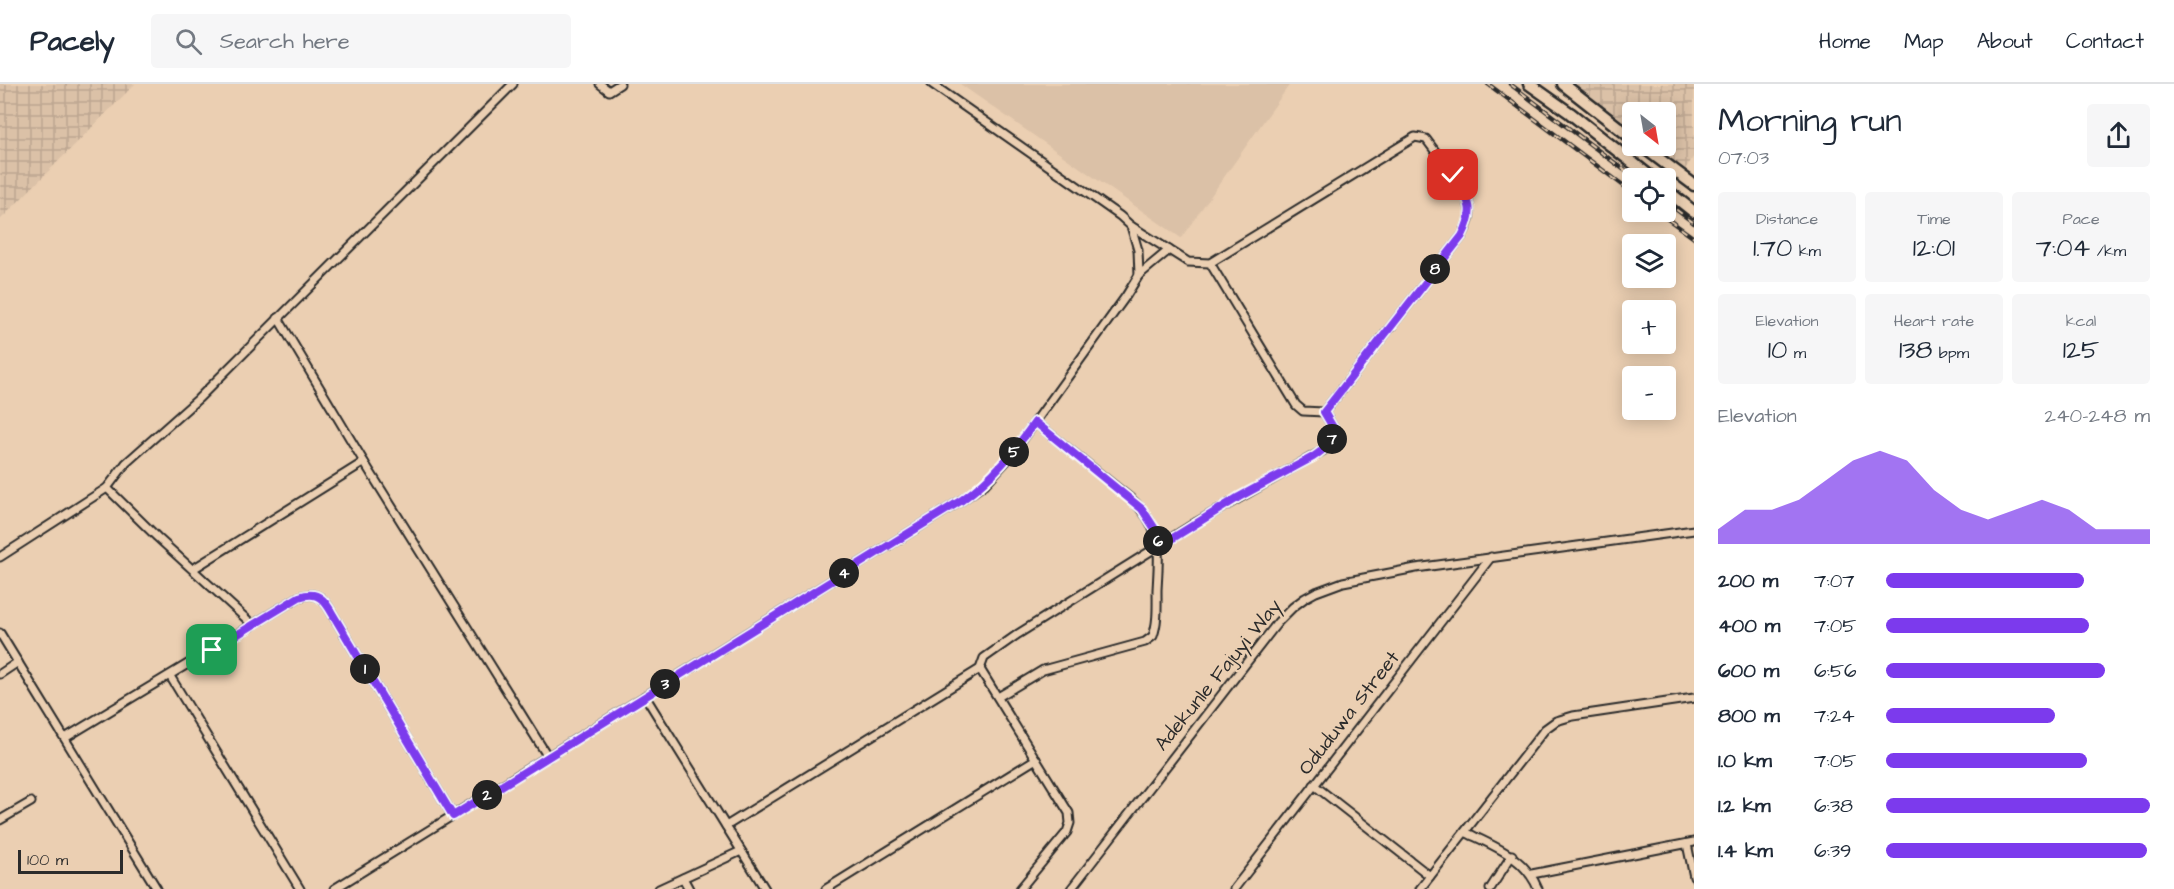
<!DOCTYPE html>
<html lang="en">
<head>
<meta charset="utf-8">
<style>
	:root { --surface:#fff; --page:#f6f6f7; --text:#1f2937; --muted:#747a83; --line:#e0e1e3; --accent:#7c3aed }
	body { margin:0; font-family:"Architects Daughter",sans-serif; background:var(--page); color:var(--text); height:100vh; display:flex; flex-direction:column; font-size:22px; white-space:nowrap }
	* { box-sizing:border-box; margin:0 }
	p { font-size:20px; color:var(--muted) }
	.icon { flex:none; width:33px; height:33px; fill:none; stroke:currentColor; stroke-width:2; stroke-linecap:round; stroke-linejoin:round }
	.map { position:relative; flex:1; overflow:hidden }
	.details { display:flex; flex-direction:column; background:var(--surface); width:480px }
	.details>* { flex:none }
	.needle { width:39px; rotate:149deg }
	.buttons { position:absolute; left:1622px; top:18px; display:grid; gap:12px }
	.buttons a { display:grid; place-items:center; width:54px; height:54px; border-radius:6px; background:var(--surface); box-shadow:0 3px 15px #0003; font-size:30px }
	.scale { position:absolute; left:18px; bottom:15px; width:105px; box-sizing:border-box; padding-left:6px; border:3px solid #2b2b2b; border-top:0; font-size:16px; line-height:21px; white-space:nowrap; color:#2b2b2b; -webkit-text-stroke:4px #ebcfb2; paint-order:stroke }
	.pin { position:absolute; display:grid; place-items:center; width:51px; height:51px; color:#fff; margin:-26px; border-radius:12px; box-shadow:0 3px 9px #0006 }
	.km { position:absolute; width:30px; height:30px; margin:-15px; border-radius:50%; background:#222; color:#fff; font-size:16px; line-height:30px; text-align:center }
	.round { display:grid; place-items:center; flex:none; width:63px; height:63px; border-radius:6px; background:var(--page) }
	.headline { display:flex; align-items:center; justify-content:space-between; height:102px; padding:0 24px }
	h1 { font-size:33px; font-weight:600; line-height:45px }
	.figures { display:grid; grid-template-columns:repeat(3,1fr); gap:9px; height:102px; padding:6px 24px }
	.figures div { display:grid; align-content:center; border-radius:6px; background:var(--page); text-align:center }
	.figures b { font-size:26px; font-weight:600 }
	.figures small { font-size:16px; font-weight:400 }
	.figures p { font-size:16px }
	.chart { height:168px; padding:12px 24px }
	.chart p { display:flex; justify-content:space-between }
	.chart svg { width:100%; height:108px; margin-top:6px; fill:var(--accent); opacity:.7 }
	ul { padding:0 24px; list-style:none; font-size:20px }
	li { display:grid; grid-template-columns:96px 72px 1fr; align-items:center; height:45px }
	li i { height:15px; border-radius:8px; background:var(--accent) }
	header { display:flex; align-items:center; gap:36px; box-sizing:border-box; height:84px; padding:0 30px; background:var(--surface); border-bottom:2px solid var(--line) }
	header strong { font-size:28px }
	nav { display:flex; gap:33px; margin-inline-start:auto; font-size:21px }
	.search { width:420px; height:54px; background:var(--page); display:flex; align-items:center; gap:15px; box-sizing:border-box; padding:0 21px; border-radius:6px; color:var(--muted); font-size:22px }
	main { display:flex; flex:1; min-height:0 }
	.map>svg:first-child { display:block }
</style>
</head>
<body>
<header>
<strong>Pacely</strong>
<div class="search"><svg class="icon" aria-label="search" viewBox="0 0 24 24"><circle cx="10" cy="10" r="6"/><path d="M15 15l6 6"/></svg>Search here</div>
<nav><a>Home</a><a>Map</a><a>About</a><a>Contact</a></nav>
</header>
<main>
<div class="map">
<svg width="1694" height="805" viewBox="0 0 1694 805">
	<defs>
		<pattern id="industrial-grid" width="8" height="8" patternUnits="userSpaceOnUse" patternTransform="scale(1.5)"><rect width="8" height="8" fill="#dbc1a7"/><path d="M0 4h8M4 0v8" fill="none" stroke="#bca690"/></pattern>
	</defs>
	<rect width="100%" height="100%" fill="#ebcfb2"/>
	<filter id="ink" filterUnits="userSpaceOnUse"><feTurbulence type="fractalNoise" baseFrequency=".0167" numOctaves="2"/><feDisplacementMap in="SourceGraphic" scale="12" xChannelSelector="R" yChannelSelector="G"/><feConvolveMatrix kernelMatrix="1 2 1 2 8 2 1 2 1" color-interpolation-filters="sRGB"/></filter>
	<g filter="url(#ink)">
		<polygon fill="#dbc1a7" points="960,0 1290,0 1181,154"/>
		<g fill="url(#industrial-grid)">
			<polygon points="0,0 135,0 0,136"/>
			<polygon points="1575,0 1694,0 1694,72 1682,90 1646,62 1665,62 1665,28 1632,28 1632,50 1573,3"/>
		</g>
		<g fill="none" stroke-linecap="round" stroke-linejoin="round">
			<g stroke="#2b2b2b" stroke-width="11">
				<g id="minor">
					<polyline points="600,0 609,7 620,0"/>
					<path d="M1131,142L1188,178L1210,179L1415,53L1426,55L1453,91L1468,117C1472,131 1469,139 1462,152L1324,328L1303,327L1296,321L1210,179"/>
					<polyline points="1139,191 1169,166"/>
					<polyline points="278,234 364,378 548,673"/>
					<polyline points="107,404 157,453 253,541"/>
					<polyline points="0,473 107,404 126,379 198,315 513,0"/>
					<polyline points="193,485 364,378"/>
					<polyline points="0,549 157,805"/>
					<polyline points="980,585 1069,729 1070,739 1067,748 1020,805"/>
					<polyline points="0,590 18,578"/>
					<polyline points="170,592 300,805"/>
					<polyline points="645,612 765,805"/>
					<path d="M998,613L1043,586L1145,558L1153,552C1158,538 1157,522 1157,506C1159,466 1163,443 1130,414L1035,338"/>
					<path d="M65,654L299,513C313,508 321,511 329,524L453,732"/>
					<polyline points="1314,701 1430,792"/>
					<polyline points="0,736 31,718"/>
					<polyline points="726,742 980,585 984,574 1018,550 1197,438 1324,366 1331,358 1334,345 1324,328"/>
					<path d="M1465,748C1494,762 1525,773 1538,805"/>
					<polyline points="1687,760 1694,793"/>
					<polyline points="1532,790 1694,758"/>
					<polyline points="683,794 689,805"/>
					<polyline points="334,805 962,416 985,400 1010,373 1126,212 1139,191 1138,166 1131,142 1120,132 932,0"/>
					<polyline points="659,805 741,767"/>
					<polyline points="826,805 1036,675"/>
					<polyline points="1071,805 1278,538 1293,523 1305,514 1316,508 1343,498 1416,484 1694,446"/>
					<polyline points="1234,805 1491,473"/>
					<polyline points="1420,805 1545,645 1556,637 1573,632 1694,614"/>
					<polyline points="1490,805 1512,771"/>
				</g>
			</g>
			<g stroke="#2b2b2b" stroke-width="15">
				<g id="highway">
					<polyline points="1529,0 1570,29 1652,94"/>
					<polyline points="1563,0 1632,54"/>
					<polyline points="1642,62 1694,101"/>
					<polyline points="1665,105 1694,128"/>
				</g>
			</g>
			<use href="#minor" stroke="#ebcfb2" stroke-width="7"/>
			<use href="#highway" stroke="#ebcfb2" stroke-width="10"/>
			<g stroke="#2b2b2b" stroke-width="4.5">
				<g id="rail">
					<polyline points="1488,0 1632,108"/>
					<polyline points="1510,0 1635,94"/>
					<polyline points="1665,117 1694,139"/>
					<polyline points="1658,128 1694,154"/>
				</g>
			</g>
			<use href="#rail" stroke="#ebcfb2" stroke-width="2" stroke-dasharray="7" stroke-linecap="butt"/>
		</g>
	</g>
	<g fill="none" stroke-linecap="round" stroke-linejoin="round" filter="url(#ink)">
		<g stroke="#fff" stroke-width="12">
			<path id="route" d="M212,566L299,513C313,508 321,511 329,524L453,732L962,416C994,393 1012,370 1035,338L1142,425L1155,445L1160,462L1239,413L1313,373C1325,365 1332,359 1334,345L1324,328L1462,152C1477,123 1468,116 1453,91"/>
		</g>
		<use href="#route" stroke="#7c3aed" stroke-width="8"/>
	</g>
	<g text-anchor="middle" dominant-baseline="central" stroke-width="5" stroke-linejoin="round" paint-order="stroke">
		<g font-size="20" fill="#2b2b2b" stroke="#ebcfb2">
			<text transform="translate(1218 591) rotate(-51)">Adekunle Fajuyi Way</text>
			<text transform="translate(1349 629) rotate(-52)">Oduduwa Street</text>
		</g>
	</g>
</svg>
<div class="buttons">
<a><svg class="needle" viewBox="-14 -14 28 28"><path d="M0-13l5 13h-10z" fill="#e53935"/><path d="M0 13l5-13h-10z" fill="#747a83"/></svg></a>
<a><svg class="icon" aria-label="locate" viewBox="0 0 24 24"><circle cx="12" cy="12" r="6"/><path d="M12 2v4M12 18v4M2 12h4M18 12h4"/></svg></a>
<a><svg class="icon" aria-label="layers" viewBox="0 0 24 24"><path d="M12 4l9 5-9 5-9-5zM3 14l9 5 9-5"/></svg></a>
<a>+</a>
<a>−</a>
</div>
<div class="scale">100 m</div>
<div class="pin" style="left:212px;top:566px;background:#1e9e55"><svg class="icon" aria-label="arrive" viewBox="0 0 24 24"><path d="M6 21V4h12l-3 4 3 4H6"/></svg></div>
<div class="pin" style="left:1453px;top:91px;background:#d93025"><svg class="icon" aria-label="check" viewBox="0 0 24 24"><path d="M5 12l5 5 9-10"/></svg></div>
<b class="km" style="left:365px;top:585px">1</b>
<b class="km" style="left:487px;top:711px">2</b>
<b class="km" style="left:665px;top:600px">3</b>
<b class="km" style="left:844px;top:489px">4</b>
<b class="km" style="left:1014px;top:368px">5</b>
<b class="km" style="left:1158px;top:457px">6</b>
<b class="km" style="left:1332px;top:355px">7</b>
<b class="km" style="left:1435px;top:185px">8</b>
</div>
<section class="details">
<div class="headline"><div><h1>Morning run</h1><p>07:03</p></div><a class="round"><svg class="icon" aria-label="share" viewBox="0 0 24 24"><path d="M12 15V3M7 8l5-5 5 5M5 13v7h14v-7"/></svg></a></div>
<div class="figures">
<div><p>Distance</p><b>1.70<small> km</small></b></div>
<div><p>Time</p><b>12:01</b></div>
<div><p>Pace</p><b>7:04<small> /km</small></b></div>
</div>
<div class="figures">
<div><p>Elevation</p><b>10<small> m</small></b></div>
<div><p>Heart rate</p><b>138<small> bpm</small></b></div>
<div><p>kcal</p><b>125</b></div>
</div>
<div class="chart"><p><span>Elevation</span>240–248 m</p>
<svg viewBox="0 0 160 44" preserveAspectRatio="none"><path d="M0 44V38L10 30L20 30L30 26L40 18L50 10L60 6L70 10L80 22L90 30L100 34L110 30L120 26L130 30L140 38L150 38L160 38V44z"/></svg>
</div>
<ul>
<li><b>200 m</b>7:07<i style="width:75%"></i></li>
<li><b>400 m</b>7:05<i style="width:77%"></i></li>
<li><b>600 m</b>6:56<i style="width:83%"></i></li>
<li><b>800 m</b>7:24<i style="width:64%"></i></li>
<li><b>1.0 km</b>7:05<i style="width:76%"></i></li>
<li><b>1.2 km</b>6:38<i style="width:100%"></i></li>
<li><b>1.4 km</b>6:39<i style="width:99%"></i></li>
</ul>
</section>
</main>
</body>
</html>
